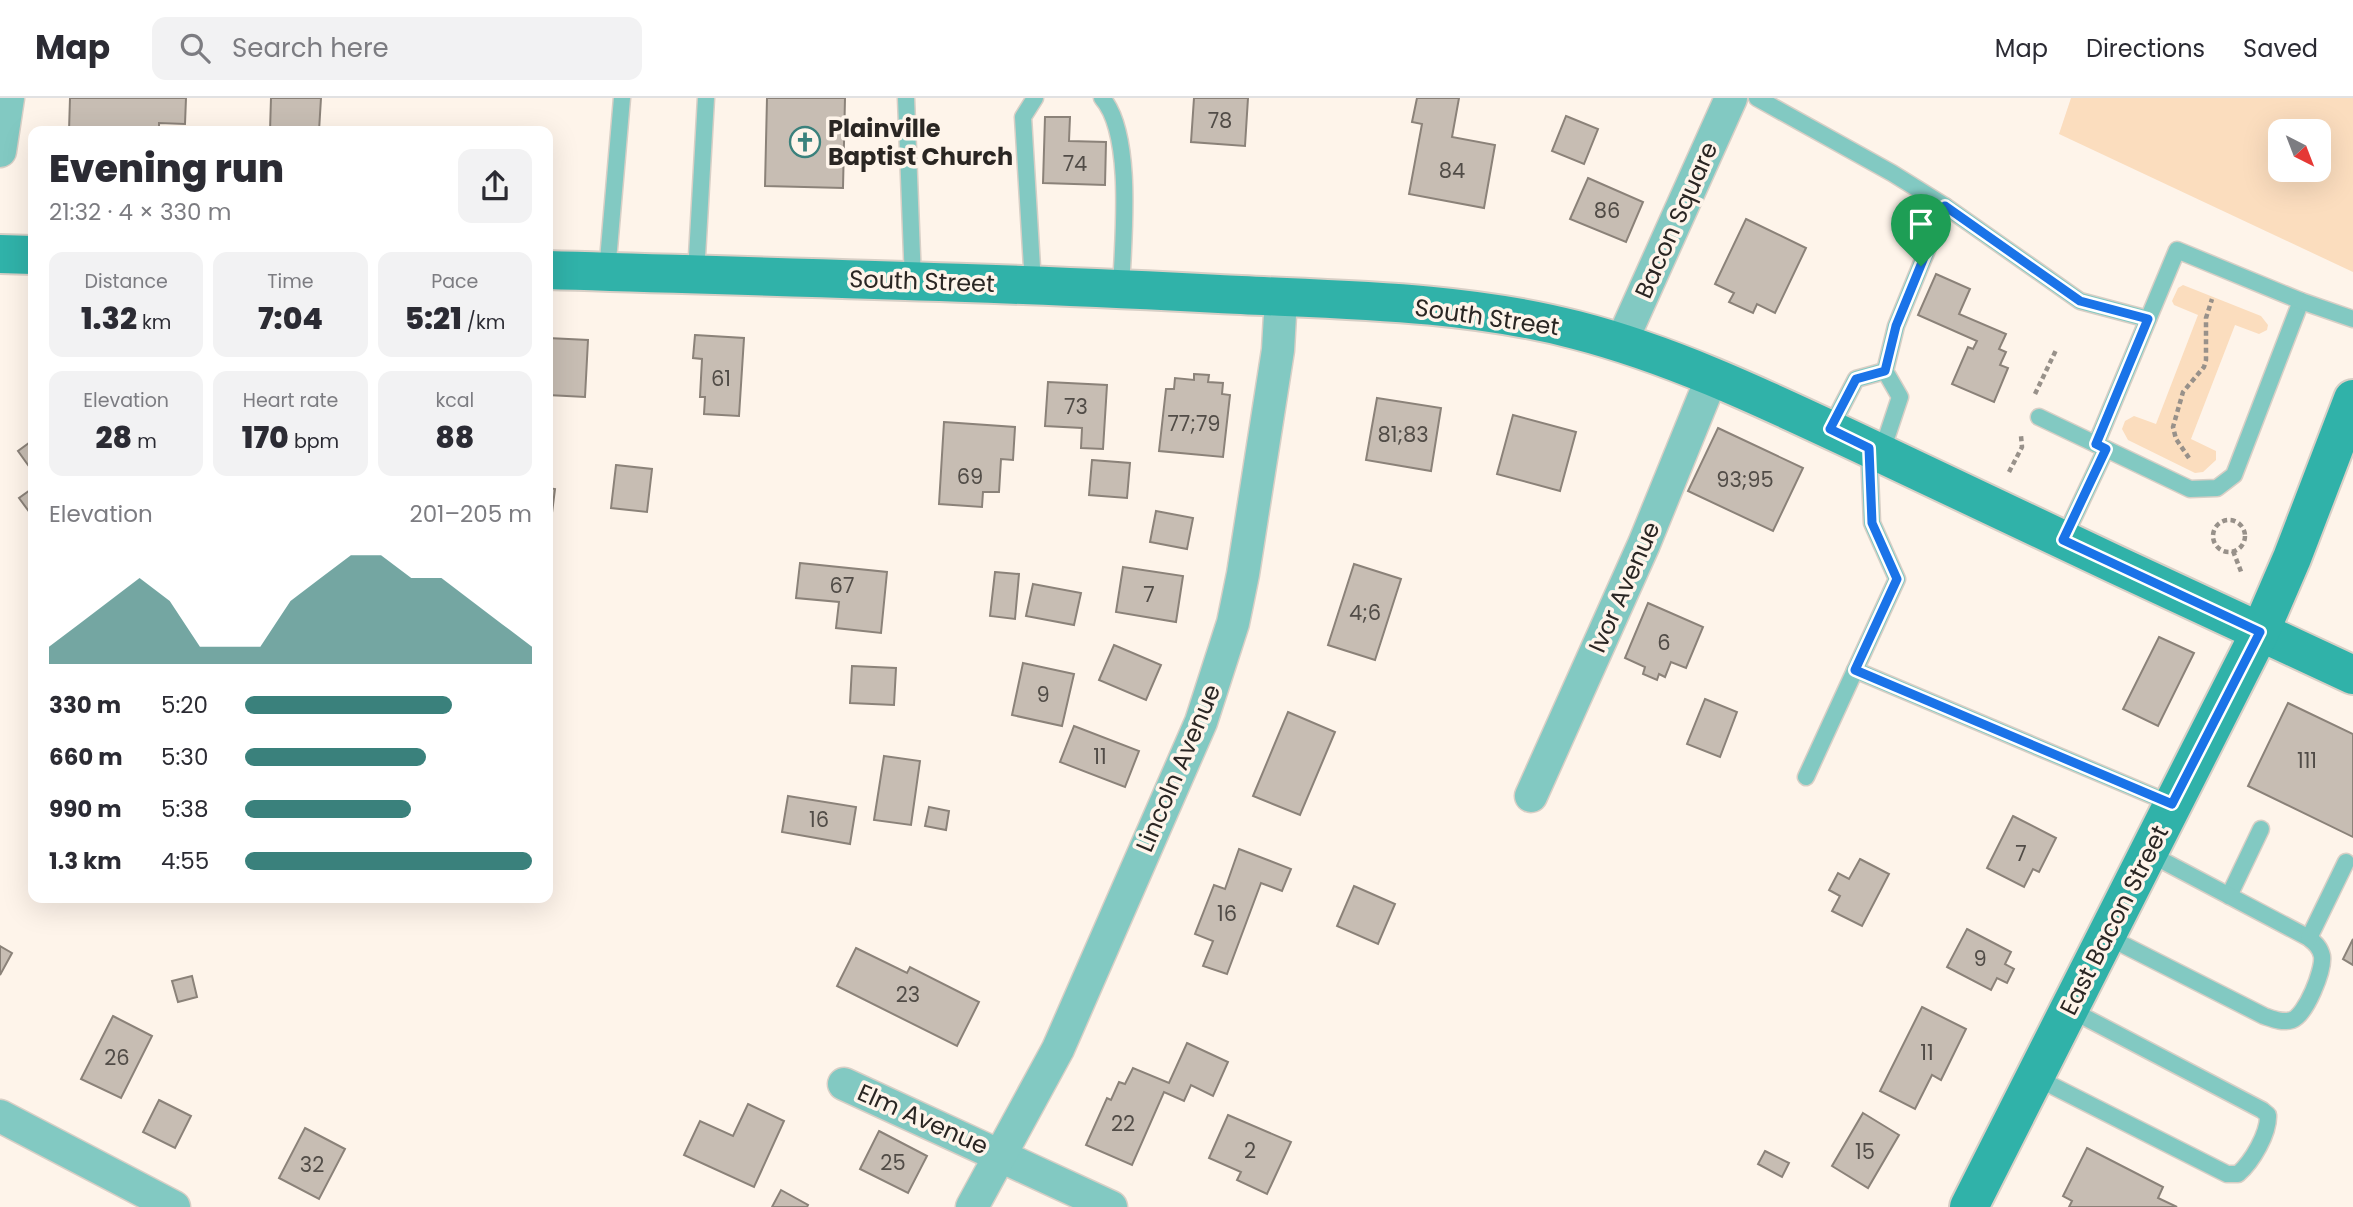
<!DOCTYPE html>
<html lang="en">
<head>
<meta charset="utf-8">
<style>
	:root { --surface:#fff; --page:#f2f2f3; --text:#2b2b33; --muted:#7c7c81; --line:#e1e1e2; --accent:#3a817c }
	body { margin:0; font-family:Poppins,sans-serif; background:var(--page); color:var(--text); height:100vh; display:flex; flex-direction:column; font-size:26px; white-space:nowrap }
	* { box-sizing:border-box; margin:0 }
	p { font-size:23px; color:var(--muted) }
	.icon { flex:none; width:38px; height:38px; fill:none; stroke:currentColor; stroke-width:2; stroke-linecap:round; stroke-linejoin:round }
	.map { position:relative; flex:1; overflow:hidden }
	.panel { position:absolute; left:28px; top:28px; width:525px; height:777px; display:flex; flex-direction:column; background:var(--surface); border-radius:14px; box-shadow:0 7px 28px #0002 }
	.panel>* { flex:none }
	.needle { width:46px; rotate:138deg }
	.buttons { position:absolute; left:2268px; top:21px; display:grid; gap:14px }
	.buttons a { display:grid; place-items:center; width:63px; height:63px; border-radius:14px; background:var(--surface); box-shadow:0 7px 28px #0002; font-size:35px }
	.pin { position:absolute; display:grid; place-items:center; width:60px; height:60px; color:#fff; margin:-72px -30px; border-radius:50% 50% 50% 0; rotate:-45deg; box-shadow:0 0 7px #0007 }
	.pin .icon { rotate:45deg }
	.round { display:grid; place-items:center; flex:none; width:74px; height:74px; border-radius:14px; background:var(--page) }
	.headline { display:flex; align-items:center; justify-content:space-between; height:119px; padding:0 21px }
	h1 { font-size:38px; font-weight:800; line-height:52px }
	.figures { display:grid; grid-template-columns:repeat(3,1fr); gap:10px; height:119px; padding:7px 21px }
	.figures div { display:grid; align-content:center; border-radius:14px; background:var(--page); text-align:center }
	.figures b { font-size:30px; font-weight:800 }
	.figures small { font-size:19px; font-weight:400 }
	.figures p { font-size:19px }
	.chart { height:196px; padding:14px 21px }
	.chart p { display:flex; justify-content:space-between }
	.chart svg { width:100%; height:126px; margin-top:7px; fill:var(--accent); opacity:.7 }
	ul { padding:0 21px; list-style:none; font-size:23px }
	li { display:grid; grid-template-columns:112px 84px 1fr; align-items:center; height:52px }
	li i { height:18px; border-radius:9px; background:var(--accent) }
	header { display:flex; align-items:center; gap:42px; box-sizing:border-box; height:98px; padding:0 35px; background:var(--surface); border-bottom:2px solid var(--line) }
	header strong { font-size:33px }
	nav { display:flex; gap:38px; margin-inline-start:auto; font-size:24px }
	.search { width:490px; height:63px; background:var(--page); display:flex; align-items:center; gap:18px; box-sizing:border-box; padding:0 24px; border-radius:14px; color:var(--muted); font-size:26px }
	.map>svg:first-child { display:block }
</style>
</head>
<body>
<header>
<strong>Map</strong>
<div class="search"><svg class="icon" aria-label="search" viewBox="0 0 24 24"><circle cx="10" cy="10" r="6"/><path d="M15 15l6 6"/></svg>Search here</div>
<nav><a>Map</a><a>Directions</a><a>Saved</a></nav>
</header>
<div class="map">
<svg width="2353" height="1109" viewBox="0 0 2353 1109">
	<rect width="100%" height="100%" fill="#fef4ea"/>
	<g fill="#fbddbe" fill-rule="evenodd">
		<path d="M2071,0H2353V174L2059,36ZM2280,33H2319V72H2280Z"/>
		<polygon points="2183,187 2261,218 2268,227 2267,232 2259,236 2235,227 2191,341 2216,353 2216,362 2203,374 2195,375 2128,342 2122,331 2125,323 2134,318 2156,326 2198,217 2174,207 2172,203 2178,190"/>
	</g>
	<g fill="#c7bdb3" stroke="#8b8279" stroke-width="2">
		<polygon points="70,0 186,0 185,26 159,25 159,31 152,31 152,33 69,33"/>
		<polygon points="271,0 321,0 319,33 270,33"/>
		<polygon points="767,0 845,0 843,90 765,88"/>
		<polygon points="1194,0 1248,0 1245,48 1191,44"/>
		<polygon points="1417,0 1459,0 1452,39 1495,47 1484,110 1409,96 1422,26 1412,24"/>
		<polygon points="1566,18 1598,31 1584,66 1552,53"/>
		<polygon points="1045,19 1070,19 1069,43 1106,44 1105,87 1043,85"/>
		<polygon points="1588,80 1643,104 1626,144 1570,121"/>
		<polygon points="1746,121 1806,150 1775,215 1757,206 1753,215 1729,204 1734,195 1715,186"/>
		<polygon points="1936,176 1970,191 1959,216 2006,236 1999,251 2006,254 2000,267 2008,270 1994,304 1952,286 1968,249 1973,251 1977,243 1918,217"/>
		<polygon points="695,237 744,240 739,318 704,316 705,299 700,299 702,261 693,260"/>
		<polygon points="548,240 588,242 585,299 548,297"/>
		<polygon points="1194,276 1209,277 1208,284 1223,285 1222,296 1230,297 1223,359 1159,353 1166,291 1174,291 1175,280 1194,282"/>
		<polygon points="1048,284 1107,287 1103,351 1081,350 1082,330 1045,328"/>
		<polygon points="1377,300 1441,310 1431,373 1366,362"/>
		<polygon points="1513,317 1576,334 1560,393 1497,376"/>
		<polygon points="944,324 1015,329 1013,362 1001,361 999,394 983,394 982,409 939,406"/>
		<polygon points="1718,330 1803,370 1773,433 1688,393"/>
		<polygon points="33,342 33,374 18,353"/>
		<polygon points="1092,362 1130,365 1127,400 1089,397"/>
		<polygon points="616,367 652,371 647,414 611,410"/>
		<polygon points="33,390 33,419 19,400"/>
		<polygon points="548,390 555,391 551,423 548,422"/>
		<polygon points="1156,413 1193,420 1187,451 1150,444"/>
		<polygon points="800,465 887,474 881,535 836,530 839,504 796,500"/>
		<polygon points="1354,466 1401,481 1375,562 1328,547"/>
		<polygon points="1123,469 1183,478 1176,524 1116,514"/>
		<polygon points="995,474 1019,476 1015,521 990,518"/>
		<polygon points="1033,486 1081,495 1074,527 1026,518"/>
		<polygon points="1648,505 1703,529 1686,570 1671,564 1665,579 1659,576 1657,582 1643,576 1645,569 1625,560"/>
		<polygon points="2159,539 2194,555 2158,628 2123,611"/>
		<polygon points="1114,547 1161,567 1146,602 1099,582"/>
		<polygon points="1023,565 1074,576 1062,628 1012,617"/>
		<polygon points="852,568 896,570 894,607 850,605"/>
		<polygon points="1705,601 1737,614 1720,659 1687,646"/>
		<polygon points="2288,605 2353,636 2353,739 2248,688"/>
		<polygon points="1288,614 1335,634 1300,717 1253,698"/>
		<polygon points="1074,628 1139,653 1125,689 1060,664"/>
		<polygon points="884,658 920,663 911,727 874,722"/>
		<polygon points="788,698 856,709 850,746 782,734"/>
		<polygon points="929,709 949,713 946,732 925,728"/>
		<polygon points="2013,718 2056,740 2039,774 2033,771 2024,789 1987,770"/>
		<polygon points="1239,751 1291,771 1282,793 1261,785 1227,876 1203,868 1213,843 1195,836 1214,787 1225,791"/>
		<polygon points="1860,761 1889,776 1862,828 1832,813 1840,798 1829,792 1838,775 1849,781"/>
		<polygon points="1354,788 1395,806 1378,846 1337,828"/>
		<polygon points="1967,831 2011,854 2005,866 2014,871 2007,885 1997,880 1991,892 1947,869"/>
		<polygon points="2353,841 2353,867 2343,861"/>
		<polygon points="0,848 12,855 0,877"/>
		<polygon points="856,850 907,875 910,869 979,904 957,948 837,888"/>
		<polygon points="192,878 197,899 178,904 172,883"/>
		<polygon points="1922,909 1966,931 1941,982 1932,977 1915,1011 1880,993"/>
		<polygon points="113,918 152,938 121,1000 81,981"/>
		<polygon points="1187,945 1228,964 1213,998 1191,987 1184,1003 1164,994 1132,1067 1086,1047 1107,1000 1111,1002 1119,984 1125,986 1133,970 1169,985"/>
		<polygon points="159,1002 191,1018 175,1050 143,1034"/>
		<polygon points="748,1006 784,1023 754,1089 684,1057 700,1023 733,1038"/>
		<polygon points="1863,1015 1899,1037 1868,1090 1832,1068"/>
		<polygon points="1228,1017 1291,1044 1267,1096 1237,1082 1241,1074 1209,1060"/>
		<polygon points="305,1030 345,1051 319,1101 279,1080"/>
		<polygon points="879,1033 927,1058 908,1095 860,1071"/>
		<polygon points="2087,1050 2163,1089 2158,1100 2177,1109 2069,1109 2072,1103 2063,1098"/>
		<polygon points="1765,1053 1789,1065 1782,1079 1758,1066"/>
		<polygon points="781,1092 808,1107 807,1109 772,1109"/>
	</g>
	<g fill="none" stroke-linecap="round" stroke-linejoin="round">
		<g stroke="#d8cfc6" stroke-width="19">
			<g id="lane">
				<polyline points="906,0 913,183"/>
				<path d="M1102,0C1134,36 1123,143 1121,190"/>
				<polyline points="1757,0 1892,75 1945,108 2080,203 2148,221"/>
				<polyline points="607,174 622,0"/>
				<polyline points="696,176 706,0"/>
				<polyline points="1033,186 1023,19 1035,0"/>
				<polyline points="2039,319 2190,391 2217,390 2234,377 2301,203"/>
				<polyline points="1830,331 1856,281 1885,273"/>
				<polyline points="2096,346 2177,152 2301,203 2353,221"/>
				<polyline points="1881,356 1900,299 1885,273 1896,228 1945,108"/>
				<polyline points="2063,442 2106,351"/>
				<polyline points="1855,572 2172,706"/>
				<polyline points="1806,679 1897,481 1872,425 1869,353"/>
				<polyline points="2229,798 2261,731"/>
				<path d="M2106,838L2264,918C2273,921 2282,925 2292,922C2306,917 2324,872 2322,858C2320,849 2315,845 2309,840L2148,755"/>
				<polyline points="2309,840 2346,764"/>
				<path d="M2035,979L2227,1076H2238C2252,1064 2269,1035 2268,1017L2262,1012L2069,911"/>
			</g>
		</g>
		<g stroke="#d8cfc6" stroke-width="35">
			<g id="street">
				<polyline points="0,53 8,0"/>
				<polyline points="1621,245 1731,0"/>
				<polyline points="1531,698 1644,446 1712,279"/>
				<polyline points="844,986 1111,1109"/>
				<polyline points="0,1018 174,1109"/>
				<polyline points="972,1109 1058,951 1201,624 1233,525 1243,476 1278,252 1281,199"/>
			</g>
		</g>
		<g stroke="#d8cfc6" stroke-width="42">
			<g id="secondary">
				<polyline points="0,156 33,157"/>
				<path d="M548,172C771,179 995,184 1219,196C1337,202 1461,202 1576,232C1677,258 1771,304 1865,348C2027,425 2190,502 2353,577"/>
				<polyline points="1969,1109 2260,534 2292,460 2353,301"/>
			</g>
		</g>
		<g stroke="#98918a" stroke-width="4.5" stroke-dasharray="5 3.5" stroke-linecap="butt">
			<polyline points="2035,296 2057,250"/>
			<polyline points="2189,360 2176,341 2173,329 2183,294 2204,269 2206,262 2206,220 2212,201"/>
			<polyline points="2009,374 2022,349 2021,338"/>
			<circle cx="2229" cy="438" r="16"/>
			<polyline points="2233,453 2242,476"/>
		</g>
		<use href="#lane" stroke="#82c9c2" stroke-width="16"/>
		<use href="#street" stroke="#82c9c2" stroke-width="32"/>
		<use href="#secondary" stroke="#30b2a9" stroke-width="38"/>
	</g>
	<g fill="none" stroke-linecap="round" stroke-linejoin="round">
		<g stroke="#fff" stroke-width="14">
			<polygon id="route" points="1945,108 2080,203 2148,221 2096,346 2106,351 2063,442 2260,534 2172,706 1855,572 1897,481 1872,425 1869,350 1830,331 1856,281 1885,273 1896,228"/>
		</g>
		<use href="#route" stroke="#1a73e8" stroke-width="9"/>
	</g>
	<defs>
		<g id="church-ring" transform="scale(1.575)"><circle r="9.5" fill="#fef4ea" stroke="#3a817c" stroke-width="1.5"/><path d="M-1.2-6h2.4v3.5h3.3v2.4h-3.3V6h-2.4V-.1h-3.3v-2.4h3.3Z" fill="#3a817c"/></g>
	</defs>
	<g fill-rule="evenodd">
		<use href="#church-ring" x="805" y="44"/>
	</g>
	<g text-anchor="middle" dominant-baseline="central" stroke-width="7" stroke-linejoin="round" paint-order="stroke">
		<g font-size="21" fill="#514c47">
			<text x="1220" y="22">78</text>
			<text x="1075" y="65">74</text>
			<text x="1452" y="72">84</text>
			<text x="1607" y="112">86</text>
			<text x="721" y="280">61</text>
			<text x="1076" y="308">73</text>
			<text x="1194" y="325">77;79</text>
			<text x="1403" y="336">81;83</text>
			<text x="970" y="378">69</text>
			<text x="1745" y="381">93;95</text>
			<text x="842" y="487">67</text>
			<text x="1149" y="496">7</text>
			<text x="1365" y="514">4;6</text>
			<text x="1664" y="544">6</text>
			<text x="1043" y="596">9</text>
			<text x="1100" y="658">11</text>
			<text x="2307" y="662">111</text>
			<text x="819" y="721">16</text>
			<text x="2021" y="755">7</text>
			<text x="1227" y="815">16</text>
			<text x="1980" y="860">9</text>
			<text x="908" y="896">23</text>
			<text x="1927" y="954">11</text>
			<text x="117" y="959">26</text>
			<text x="1123" y="1025">22</text>
			<text x="1250" y="1052">2</text>
			<text x="1865" y="1053">15</text>
			<text x="893" y="1064">25</text>
			<text x="312" y="1066">32</text>
		</g>
		<g font-size="24" font-weight="bold" fill="#2a2623" stroke="#fef4ea" text-anchor="start">
			<text x="828" y="30">Plainville<tspan x="828" dy="28">Baptist Church</tspan></text>
		</g>
		<g font-size="24" fill="#2a2623" stroke="#fef4ea">
			<text transform="translate(1676 122) rotate(-66)">Bacon Square</text>
			<text transform="translate(922 183) rotate(2)">South Street</text>
			<text transform="translate(1487 219) rotate(8)">South Street</text>
			<text transform="translate(1624 489) rotate(-66)">Ivor Avenue</text>
			<text transform="translate(1178 670) rotate(-67)">Lincoln Avenue</text>
			<text transform="translate(2114 822) rotate(-63)">East Bacon Street</text>
			<text transform="translate(923 1021) rotate(24)">Elm Avenue</text>
		</g>
	</g>
</svg>
<div class="buttons">
<a><svg class="needle" viewBox="-14 -14 28 28"><path d="M0-13l5 13h-10z" fill="#e53935"/><path d="M0 13l5-13h-10z" fill="#7c7c81"/></svg></a>
</div>
<div class="pin" style="left:1921px;top:168px;background:#1e9e55"><svg class="icon" aria-label="arrive" viewBox="0 0 24 24"><path d="M6 21V4h12l-3 4 3 4H6"/></svg></div>
<section class="panel">
<div class="headline"><div><h1>Evening run</h1><p>21:32 · 4 × 330 m</p></div><a class="round"><svg class="icon" aria-label="share" viewBox="0 0 24 24"><path d="M12 15V3M7 8l5-5 5 5M5 13v7h14v-7"/></svg></a></div>
<div class="figures">
<div><p>Distance</p><b>1.32<small> km</small></b></div>
<div><p>Time</p><b>7:04</b></div>
<div><p>Pace</p><b>5:21<small> /km</small></b></div>
</div>
<div class="figures">
<div><p>Elevation</p><b>28<small> m</small></b></div>
<div><p>Heart rate</p><b>170<small> bpm</small></b></div>
<div><p>kcal</p><b>88</b></div>
</div>
<div class="chart"><p><span>Elevation</span>201–205 m</p>
<svg viewBox="0 0 160 44" preserveAspectRatio="none"><path d="M0 44V38L10 30L20 22L30 14L40 22L50 38L60 38L70 38L80 22L90 14L100 6L110 6L120 14L130 14L140 22L150 30L160 38V44z"/></svg>
</div>
<ul>
<li><b>330 m</b>5:20<i style="width:72%"></i></li>
<li><b>660 m</b>5:30<i style="width:63%"></i></li>
<li><b>990 m</b>5:38<i style="width:58%"></i></li>
<li><b>1.3 km</b>4:55<i style="width:100%"></i></li>
</ul>
</section>
</div>
</body>
</html>
